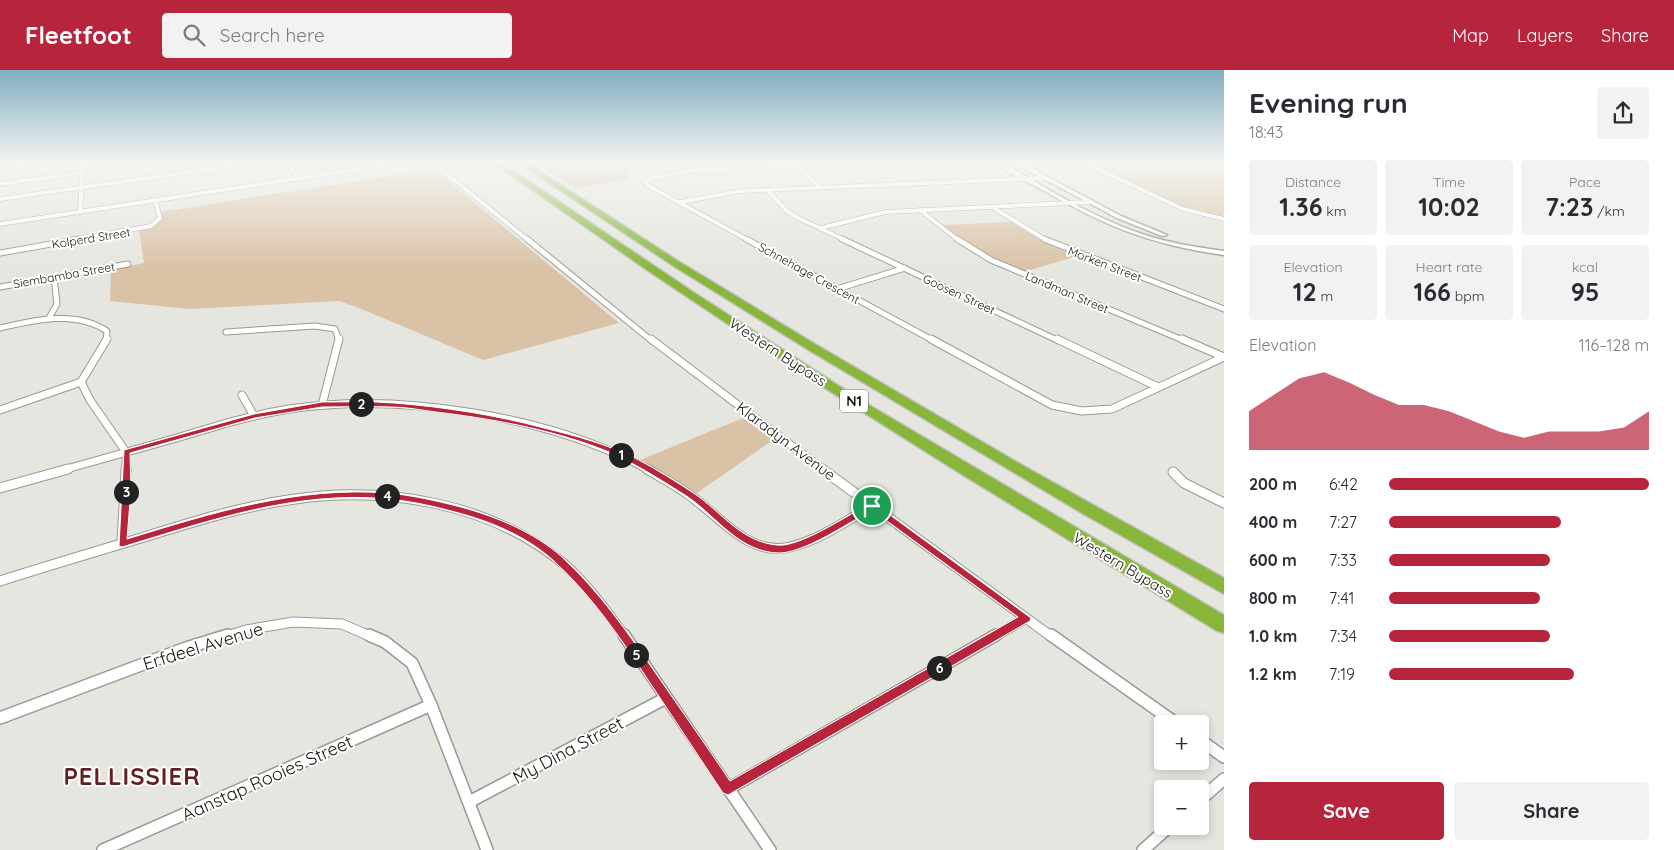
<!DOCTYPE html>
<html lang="en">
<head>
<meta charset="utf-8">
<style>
	:root { --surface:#fff; --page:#f2f2f3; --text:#2b2b33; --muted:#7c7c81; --accent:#b7253d }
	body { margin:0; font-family:Quicksand,sans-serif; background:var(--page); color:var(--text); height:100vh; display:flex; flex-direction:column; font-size:19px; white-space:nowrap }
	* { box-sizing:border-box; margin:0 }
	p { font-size:16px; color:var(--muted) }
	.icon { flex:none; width:28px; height:28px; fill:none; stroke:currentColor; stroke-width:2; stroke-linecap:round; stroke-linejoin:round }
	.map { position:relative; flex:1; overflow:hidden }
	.sheet { display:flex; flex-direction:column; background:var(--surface); width:450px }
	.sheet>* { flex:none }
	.buttons { position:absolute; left:1154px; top:645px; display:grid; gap:10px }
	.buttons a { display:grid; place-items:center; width:55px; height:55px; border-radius:5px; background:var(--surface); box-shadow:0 2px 8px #0003; font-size:25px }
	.pin { position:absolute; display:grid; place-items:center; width:42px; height:42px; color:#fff; margin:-21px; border:2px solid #fff; border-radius:50%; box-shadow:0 1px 5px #0007 }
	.km { position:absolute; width:25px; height:25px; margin:-12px; border-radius:50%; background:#222; color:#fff; font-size:14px; line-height:25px; text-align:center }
	.round { display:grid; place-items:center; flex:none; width:52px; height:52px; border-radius:5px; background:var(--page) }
	.overview { display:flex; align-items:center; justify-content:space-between; height:85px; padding:0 25px }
	h1 { font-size:28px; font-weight:700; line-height:38px }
	.stats { display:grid; grid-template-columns:repeat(3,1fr); gap:8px; height:85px; padding:5px 25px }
	.stats div { display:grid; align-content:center; border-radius:5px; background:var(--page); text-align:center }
	.stats b { font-size:25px; font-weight:700 }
	.stats small { font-size:14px; font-weight:400 }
	.stats p { font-size:14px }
	.chart { height:140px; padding:10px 25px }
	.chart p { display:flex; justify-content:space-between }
	.chart svg { width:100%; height:90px; margin-top:5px; fill:var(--accent); opacity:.7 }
	.button { display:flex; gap:10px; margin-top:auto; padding:10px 25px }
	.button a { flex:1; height:58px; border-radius:5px; background:var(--accent); color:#fff; font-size:20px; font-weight:700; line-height:58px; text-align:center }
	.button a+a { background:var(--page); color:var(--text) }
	ul { padding:0 25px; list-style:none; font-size:16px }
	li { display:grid; grid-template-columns:80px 60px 1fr; align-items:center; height:38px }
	li i { height:12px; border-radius:6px; background:var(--accent) }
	header { display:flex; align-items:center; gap:30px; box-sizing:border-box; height:70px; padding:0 25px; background:var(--accent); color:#fff }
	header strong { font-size:24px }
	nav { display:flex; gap:28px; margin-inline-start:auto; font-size:18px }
	.search { width:350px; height:45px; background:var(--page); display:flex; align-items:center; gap:12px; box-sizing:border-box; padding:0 18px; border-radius:5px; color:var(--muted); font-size:19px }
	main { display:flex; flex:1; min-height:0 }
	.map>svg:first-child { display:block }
</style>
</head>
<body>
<header>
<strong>Fleetfoot</strong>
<div class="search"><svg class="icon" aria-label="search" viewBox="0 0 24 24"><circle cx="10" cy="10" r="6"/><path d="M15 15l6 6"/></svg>Search here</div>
<nav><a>Map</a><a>Layers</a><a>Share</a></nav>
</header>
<main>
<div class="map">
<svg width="1224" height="780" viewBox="0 0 1224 780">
	<rect width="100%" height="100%" fill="#e6e6e0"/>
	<polygon fill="#dcdccf" points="114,94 115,103 84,107 84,98"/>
	<g fill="#d9c2a6">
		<polygon points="532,91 631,91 635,99 627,104 629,109 576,118"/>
		<polygon points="1144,91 1224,91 1224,148 1188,140 1094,95"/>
		<polygon points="434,99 619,253 483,290 359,238 339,231 189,239 110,231 111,200 144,193 139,161 159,152 160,142"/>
		<polygon points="1011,152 1048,174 1077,186 1024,202 993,189 968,176 942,155"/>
		<polygon points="743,348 773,370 697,423 640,390"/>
	</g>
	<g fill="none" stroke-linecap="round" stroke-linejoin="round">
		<g stroke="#999994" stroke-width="5">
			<g id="street-far4">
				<polyline points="287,91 298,109"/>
				<polyline points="431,91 528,170"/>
				<polyline points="1087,94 1183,139 1224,149"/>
				<polyline points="798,96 821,118"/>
				<polyline points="82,97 125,91"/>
				<polyline points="1006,97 1147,91"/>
				<polyline points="0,99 64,91"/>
				<polyline points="0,114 82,103"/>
				<polyline points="768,121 787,141 796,147 845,170"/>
				<polyline points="0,129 268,91"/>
				<polyline points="680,132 741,121 1045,108"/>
				<polyline points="992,137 1046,170"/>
				<polyline points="920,140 958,170"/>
				<polyline points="80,142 83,91"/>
				<polyline points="0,154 412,91"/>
				<polyline points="821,158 885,142 1090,132"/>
				<polyline points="72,170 151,156 160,148 155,130"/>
				<polyline points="748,170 647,115 645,112 652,108 696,100 915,91"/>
			</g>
		</g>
		<g stroke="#999994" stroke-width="7">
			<g id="street-far3">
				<polyline points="527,169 652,271"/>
				<polyline points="746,169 934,271"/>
				<polyline points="842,169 1059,271"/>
				<polyline points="957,169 991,190 1185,271"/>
				<polyline points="1044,169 1224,239"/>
				<polyline points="0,183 79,169"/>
				<polyline points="0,217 128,194"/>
				<polyline points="837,219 905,198"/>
				<polyline points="49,248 57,234 54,207"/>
				<path d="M0,258C35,250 75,240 107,261L106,271"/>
				<polyline points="226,262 315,256 335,259 339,271"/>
			</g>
		</g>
		<g stroke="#999994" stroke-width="9">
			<g id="street-far2">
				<polyline points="107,269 81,312 90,330 126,382 126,400"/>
				<polyline points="651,269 824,400"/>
				<polyline points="931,269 1052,335 1082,341 1112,339 1224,287"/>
				<polyline points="1057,269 1158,317"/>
				<polyline points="1182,269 1224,287"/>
				<polyline points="242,325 254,346"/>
				<polyline points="322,335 339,269"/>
				<polyline points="0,340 81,312"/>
				<path d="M63,400C102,389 141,378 180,367C216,356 252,345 289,339C400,322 551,346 649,400"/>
			</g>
		</g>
		<g stroke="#999994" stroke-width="11">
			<g id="street-far1">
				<path d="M647,399C662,408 678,416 692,427C721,448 750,487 790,477C820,470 846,451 872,436"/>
				<polyline points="822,399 1052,567"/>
				<polyline points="1173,402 1184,413 1224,433"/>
				<polyline points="0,418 68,399"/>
				<polyline points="122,473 126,399"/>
				<path d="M0,511C47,496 94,482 141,468C192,452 243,436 295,429C387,416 491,433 564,494C587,514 607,541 625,567"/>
				<polyline points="224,567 246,560 293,552 342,554 372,567"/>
				<polyline points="994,567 1026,548"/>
			</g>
		</g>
		<g stroke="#999994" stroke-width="14">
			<g id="street">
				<polyline points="369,565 385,572 412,593 431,635 487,780"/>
				<polyline points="624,565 770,780"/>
				<polyline points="1051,565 1177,654"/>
				<polyline points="0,648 186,578 228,565"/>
				<polyline points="1200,670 1224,687"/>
				<polyline points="728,719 996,565"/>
				<polyline points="1200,730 1224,709"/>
				<polyline points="469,732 666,628"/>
				<polyline points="103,780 431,635"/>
				<polyline points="1143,780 1170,756"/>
			</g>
		</g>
		<g stroke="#999994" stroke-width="3">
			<g id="secondary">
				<path d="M992,91H999C1045,117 1091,147 1142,164C1169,173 1196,177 1224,181V185C1150,175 1103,155 1039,118C1023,110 1006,102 992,91Z"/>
				<polygon points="1010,91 1018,91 1121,146 1167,165 1162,166 1117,148"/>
			</g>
		</g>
		<g stroke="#c2c3c2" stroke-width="3">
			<g id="highway">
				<polygon points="491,91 499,91 693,222 864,332 1224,545 1224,563 1217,561 958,402 804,305 647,200"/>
				<polygon points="516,91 524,91 678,191 815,274 1022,395 1224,508 1224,524 1080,442 807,279 672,195"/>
			</g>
		</g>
		<use href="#street-far4" stroke="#fff" stroke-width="4"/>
		<use href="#street-far3" stroke="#fff" stroke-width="5"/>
		<use href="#street-far2" stroke="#fff" stroke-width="7"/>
		<use href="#street-far1" stroke="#fff" stroke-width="9"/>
		<use href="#street" stroke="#fff" stroke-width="11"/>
		<use href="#secondary" fill="#fff" fill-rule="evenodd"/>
		<use href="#highway" fill="#87b63a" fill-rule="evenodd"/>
	</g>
	<linearGradient id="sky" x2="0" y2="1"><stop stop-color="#82aec2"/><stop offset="0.46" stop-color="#f4f4f1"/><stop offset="1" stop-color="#f4f4f1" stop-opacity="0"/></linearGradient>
	<rect width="1224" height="200" fill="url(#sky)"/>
	<path fill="#b7253d" stroke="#fff" fill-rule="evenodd" d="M322,332C346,332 371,331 394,333C445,337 495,345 544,358C576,366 607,374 637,389C656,399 677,412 695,424C722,443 742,472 777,475C799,478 848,445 869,434H875L1031,548L1030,551L728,725L723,723C699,687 675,650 650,613C622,570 593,527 555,492C527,466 490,451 455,442C433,436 410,431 388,429C297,420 208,451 122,477L119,476L124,380L254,344ZM322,337C345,337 368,336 391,337C406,337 421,340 436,342C494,349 555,360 609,382C636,394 663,411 688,427C717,447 740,483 780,483C806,482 848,453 872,440L1018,547L730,711C706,675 681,640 657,605C628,563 600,522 562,487C534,462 497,447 461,437C437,431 412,425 387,423C298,416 211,443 127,469L131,420L130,383L255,348Z"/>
	<g text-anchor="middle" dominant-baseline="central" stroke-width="4" stroke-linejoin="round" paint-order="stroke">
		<g font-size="12" fill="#161714" stroke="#fffffe">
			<text transform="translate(91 168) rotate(-9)">Kolperd Street</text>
			<text transform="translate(1105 194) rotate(21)">Morken Street</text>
			<text transform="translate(809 203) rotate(29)">Schnehage Crescent</text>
			<text transform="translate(64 205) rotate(-10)">Siembamba Street</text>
			<text transform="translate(1067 222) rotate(23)">Landman Street</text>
			<text transform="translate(959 224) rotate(25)">Goosen Street</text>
		</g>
		<rect fill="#fffffe" stroke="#5c5d5a" stroke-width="1" x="840" y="319.5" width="28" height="23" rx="4"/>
		<g font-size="14" font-weight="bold" fill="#161714">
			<text x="854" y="331">N1</text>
		</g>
		<g font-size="15" fill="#161714" stroke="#fffffe">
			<text transform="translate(778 282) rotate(33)">Western Bypass</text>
			<text transform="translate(786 371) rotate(37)">Klaradyn Avenue</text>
			<text transform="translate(1123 495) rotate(31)">Western Bypass</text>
		</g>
		<g font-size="18" fill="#161714" stroke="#fffffe">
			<text transform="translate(203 576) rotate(-17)">Erfdeel Avenue</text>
			<text transform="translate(568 680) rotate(-28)">My Dina Street</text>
			<text transform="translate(267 708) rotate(-24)">Aanstap Rooies Street</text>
		</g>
		<g font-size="24" font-weight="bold" letter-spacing="1" fill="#631d25" stroke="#fffffe">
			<text x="132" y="706">PELLISSIER</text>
		</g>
	</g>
</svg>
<div class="buttons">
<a>+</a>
<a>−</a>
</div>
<div class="pin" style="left:872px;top:436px;background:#1e9e55"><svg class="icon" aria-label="arrive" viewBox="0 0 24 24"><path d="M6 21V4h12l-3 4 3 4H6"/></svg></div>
<b class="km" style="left:621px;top:385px">1</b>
<b class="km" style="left:361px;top:334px">2</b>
<b class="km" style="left:126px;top:422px">3</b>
<b class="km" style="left:387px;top:426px">4</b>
<b class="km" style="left:636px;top:585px">5</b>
<b class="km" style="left:939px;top:598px">6</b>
</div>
<section class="sheet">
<div class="overview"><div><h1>Evening run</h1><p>18:43</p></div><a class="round"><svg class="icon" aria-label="share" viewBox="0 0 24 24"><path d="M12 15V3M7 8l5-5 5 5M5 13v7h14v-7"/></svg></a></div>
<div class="stats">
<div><p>Distance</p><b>1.36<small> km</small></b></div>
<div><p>Time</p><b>10:02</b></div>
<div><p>Pace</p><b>7:23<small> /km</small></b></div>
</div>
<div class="stats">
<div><p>Elevation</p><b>12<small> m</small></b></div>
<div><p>Heart rate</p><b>166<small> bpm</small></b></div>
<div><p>kcal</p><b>95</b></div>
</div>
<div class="chart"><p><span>Elevation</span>116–128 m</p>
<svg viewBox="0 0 160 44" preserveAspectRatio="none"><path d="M0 44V25L10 17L20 9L30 6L40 11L50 17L60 22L70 22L80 25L90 30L100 35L110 38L120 35L130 35L140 35L150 33L160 25V44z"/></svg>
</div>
<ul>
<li><b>200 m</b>6:42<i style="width:100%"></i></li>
<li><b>400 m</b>7:27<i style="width:66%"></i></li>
<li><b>600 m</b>7:33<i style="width:62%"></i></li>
<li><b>800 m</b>7:41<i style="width:58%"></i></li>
<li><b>1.0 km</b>7:34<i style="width:62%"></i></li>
<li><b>1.2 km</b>7:19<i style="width:71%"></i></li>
</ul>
<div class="button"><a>Save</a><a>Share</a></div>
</section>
</main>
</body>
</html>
